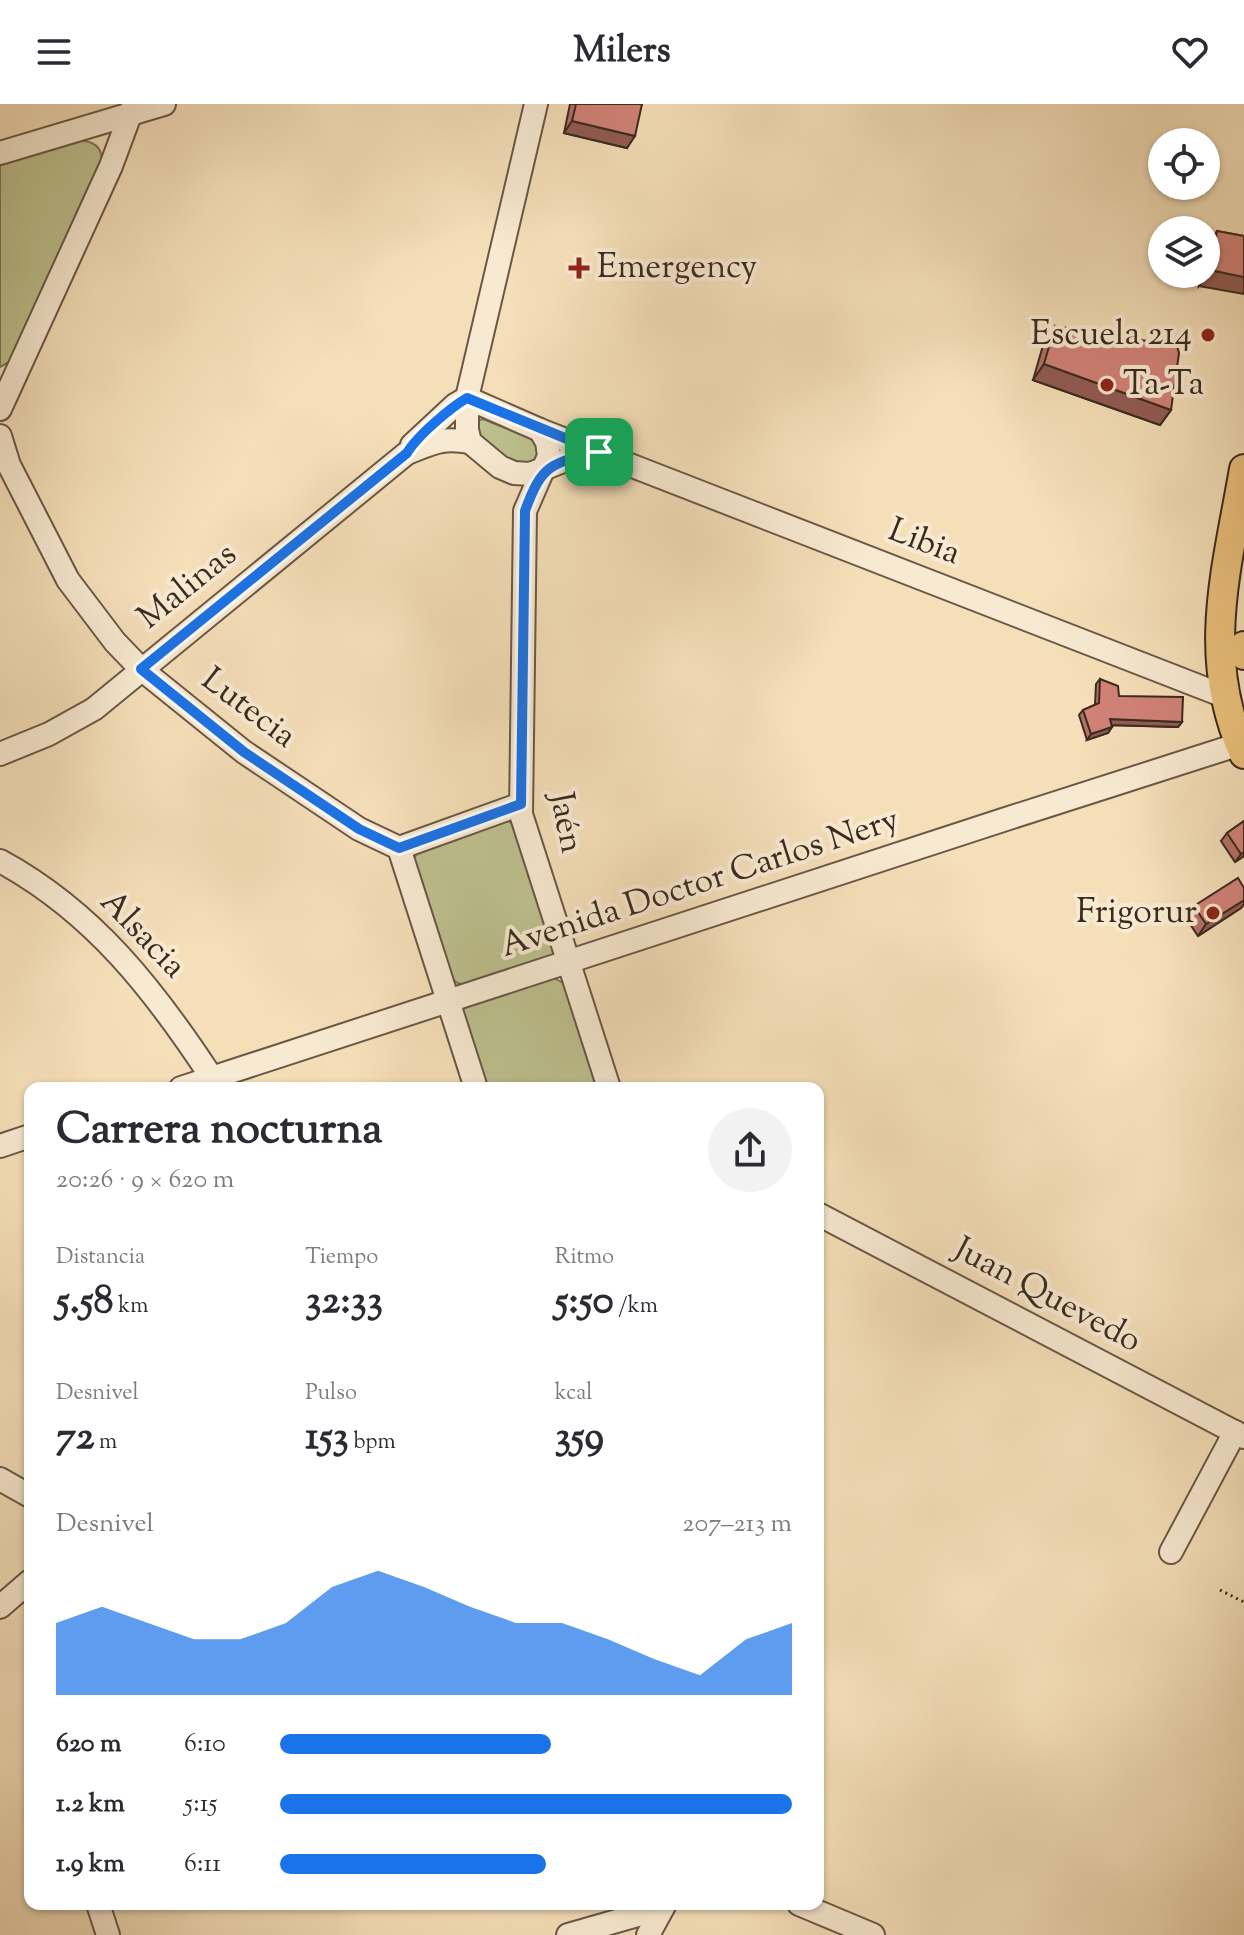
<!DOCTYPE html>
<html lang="es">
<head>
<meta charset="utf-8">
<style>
	:root { --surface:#fff; --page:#f2f2f3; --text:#2b2b33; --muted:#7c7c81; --accent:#1a73e8 }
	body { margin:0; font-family:"Sorts Mill Goudy",serif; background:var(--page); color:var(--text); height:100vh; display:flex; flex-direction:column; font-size:30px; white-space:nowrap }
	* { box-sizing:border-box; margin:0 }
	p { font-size:26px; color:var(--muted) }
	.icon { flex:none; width:44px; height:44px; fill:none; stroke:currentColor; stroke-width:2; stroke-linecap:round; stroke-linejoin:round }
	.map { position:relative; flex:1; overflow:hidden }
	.sheet { position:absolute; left:24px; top:978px; width:800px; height:828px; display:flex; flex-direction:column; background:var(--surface); border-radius:16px; box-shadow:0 2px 6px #0004 }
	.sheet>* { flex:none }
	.tools { position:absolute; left:1148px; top:24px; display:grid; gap:16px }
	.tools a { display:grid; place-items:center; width:72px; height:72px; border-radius:50%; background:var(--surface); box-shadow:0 2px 6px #0004; font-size:40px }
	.pin { position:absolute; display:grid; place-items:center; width:68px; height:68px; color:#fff; margin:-34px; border-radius:16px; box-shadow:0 4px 12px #0006 }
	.round { display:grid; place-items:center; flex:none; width:84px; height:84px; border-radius:42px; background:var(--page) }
	.summary { display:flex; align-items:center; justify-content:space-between; height:136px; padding:0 32px }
	h1 { font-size:44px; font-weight:700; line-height:60px }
	.metrics { display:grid; grid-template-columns:repeat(3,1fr); gap:12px; height:136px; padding:8px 32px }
	.metrics div { display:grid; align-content:center }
	.metrics b { font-size:40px; font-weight:700 }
	.metrics small { font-size:22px; font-weight:400 }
	.metrics p { font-size:22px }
	.chart { height:224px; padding:16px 32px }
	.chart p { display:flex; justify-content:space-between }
	.chart svg { width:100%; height:144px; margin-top:8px; fill:var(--accent); opacity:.7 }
	ul { padding:0 32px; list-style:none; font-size:26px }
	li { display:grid; grid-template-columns:128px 96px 1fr; align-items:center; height:60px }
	li i { height:20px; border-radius:10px; background:var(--accent) }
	header { display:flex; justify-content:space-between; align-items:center; height:104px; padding:0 32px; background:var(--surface); font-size:36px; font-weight:700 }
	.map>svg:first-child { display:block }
</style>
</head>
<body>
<header><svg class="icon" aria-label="menu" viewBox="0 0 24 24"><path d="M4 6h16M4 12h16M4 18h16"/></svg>Milers<svg class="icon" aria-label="heart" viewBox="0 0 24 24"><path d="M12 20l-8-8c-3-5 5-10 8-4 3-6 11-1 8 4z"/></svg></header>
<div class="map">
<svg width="1244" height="1831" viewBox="0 0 1244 1831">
	<rect width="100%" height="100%" fill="#f5dfb9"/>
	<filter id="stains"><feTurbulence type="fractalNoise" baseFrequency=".0025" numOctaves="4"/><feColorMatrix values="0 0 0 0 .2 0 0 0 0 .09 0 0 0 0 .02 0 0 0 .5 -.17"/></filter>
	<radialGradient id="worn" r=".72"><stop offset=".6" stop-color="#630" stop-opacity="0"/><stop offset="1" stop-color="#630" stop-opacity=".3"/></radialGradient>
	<g fill="#bdc18f" stroke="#7c7657" stroke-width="2">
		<path d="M79,37C93,36 102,43 102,57L11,257L0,263V61Z"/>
		<polygon points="483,315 532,335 545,344 533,365 506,355 477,335 477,317"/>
		<polygon points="507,715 516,724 556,847 551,853 464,882 452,876 413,759 418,745"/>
		<polygon points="554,874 563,879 568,886 597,984 483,984 461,904"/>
	</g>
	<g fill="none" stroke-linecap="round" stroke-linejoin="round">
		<g stroke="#695846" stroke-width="26">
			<g id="minor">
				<polyline points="536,0 467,294 467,326 470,338 500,363 514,369 530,370 566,356 599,348"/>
				<polyline points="0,49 164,0"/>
				<polyline points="467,294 540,326 1224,592"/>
				<polyline points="0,305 111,62 134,0"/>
				<polyline points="540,326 547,338 549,352 525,407 521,710 609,984"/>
				<polyline points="0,332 9,361 68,476 115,538 141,565 244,648 359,725 399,744 521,700"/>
				<polyline points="412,341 455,301 467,294"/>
				<path d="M0,650L49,630L94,605L407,349C433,339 441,333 470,338"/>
				<polyline points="399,744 476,984"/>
				<path d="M0,757C94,808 155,887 212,974L213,984"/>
				<path d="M181,984C534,871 886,752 1240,640"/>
				<polyline points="0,1042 30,1032"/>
				<polyline points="818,1110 1244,1333"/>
				<polyline points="0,1375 30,1392"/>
				<polyline points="1171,1448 1235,1328"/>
				<polyline points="0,1503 30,1477"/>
				<polyline points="98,1800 108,1831"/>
				<polyline points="799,1800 873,1831"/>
				<polyline points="568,1831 662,1804"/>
				<polyline points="648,1831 665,1800"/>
			</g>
		</g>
		<g stroke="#3a2b1f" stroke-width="32">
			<g id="major">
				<path d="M1244,365C1227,465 1200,552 1244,650"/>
				<polyline points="1244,542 1244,551"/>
			</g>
		</g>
		<polyline stroke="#3a2b1f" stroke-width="3" stroke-dasharray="2 4" stroke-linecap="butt" points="1220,1486 1244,1498"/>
		<use href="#minor" stroke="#f8ead2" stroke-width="22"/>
		<use href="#major" stroke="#eac07c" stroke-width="28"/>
	</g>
	<g fill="#b47067" stroke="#3a2b1f" stroke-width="2">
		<polygon points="570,0 642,0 627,44 564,29"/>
		<polygon points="1217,127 1244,132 1199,182 1201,170 1206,170 1206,143"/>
		<polygon points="1055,222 1171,306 1160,321 1033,276 1044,238"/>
		<polygon points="1100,575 1119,592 1182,618 1178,623 1112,621 1112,623 1108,629 1087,636 1079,611 1083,606 1095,601 1096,580"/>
		<polygon points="1244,717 1244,752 1235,758 1221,737 1227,729"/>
		<polygon points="1244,784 1244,800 1241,804 1198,832 1186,814 1194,802"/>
	</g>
	<g fill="#925b54" stroke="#3a2b1f" stroke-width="2">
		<polygon points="572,17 635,32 627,44 564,29"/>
		<polygon points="1210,166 1244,173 1244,190 1199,182"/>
		<polygon points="1044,260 1171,306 1160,321 1033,276"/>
		<polygon points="1110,615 1182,618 1178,623 1106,621"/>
		<polygon points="1112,623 1108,629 1087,636 1091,630"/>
		<polygon points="1244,748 1244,752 1235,758 1241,750"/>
		<polygon points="1244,796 1244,800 1241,804 1198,832 1206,820"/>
	</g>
	<g fill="#d18278" stroke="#3a2b1f" stroke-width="2">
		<polygon points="576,0 642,0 635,32 572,17"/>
		<polygon points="1217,127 1244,132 1244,173 1210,166"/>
		<polygon points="1055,222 1177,242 1179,249 1171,306 1044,260"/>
		<polygon points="1100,575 1118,582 1119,592 1183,593 1182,618 1110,615 1112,623 1091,630 1083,606 1099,599"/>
		<polygon points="1244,717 1244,748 1241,750 1227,729"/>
		<polygon points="1238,774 1244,784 1244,796 1206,820 1194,802"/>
	</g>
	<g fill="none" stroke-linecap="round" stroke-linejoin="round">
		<g stroke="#fff" stroke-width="16">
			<path id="route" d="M467,294L599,348C551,359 542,360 525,407L521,700L399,744L359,725L244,648L141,565L407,349C417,332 450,304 467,294Z"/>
		</g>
		<use href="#route" stroke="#1a73e8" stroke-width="10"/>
	</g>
	<g fill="#8f2418" stroke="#f8ead2" stroke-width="3">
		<path d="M575 152h8v8h8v8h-8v8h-8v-8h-8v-8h8z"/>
		<circle cx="1208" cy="231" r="8"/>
		<circle cx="1107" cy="281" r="8"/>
		<circle cx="1213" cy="809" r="8"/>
	</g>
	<g text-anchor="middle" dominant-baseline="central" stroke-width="8" stroke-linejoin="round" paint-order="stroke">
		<g font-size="34" fill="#3a2b1f" stroke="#f8ead2" text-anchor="start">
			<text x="597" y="164">Emergency</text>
			<text x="1192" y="231" text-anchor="end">Escuela 214</text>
			<text x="1123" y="281">Ta-Ta</text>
			<text x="1197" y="809" text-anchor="end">Frigorur</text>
		</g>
		<g font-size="34" fill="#3a2b1f" stroke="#f8ead2">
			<text transform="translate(924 439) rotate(21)">Libia</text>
			<text transform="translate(188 483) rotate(-39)">Malinas</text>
			<text transform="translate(248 605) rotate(37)">Lutecia</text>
			<text transform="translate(565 719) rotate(79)">Jaén</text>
			<text transform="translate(700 780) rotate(-18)">Avenida Doctor Carlos Nery</text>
			<text transform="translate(142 831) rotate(46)">Alsacia</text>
			<text transform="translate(1047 1192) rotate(28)">Juan Quevedo</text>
		</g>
	</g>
	<rect width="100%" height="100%" filter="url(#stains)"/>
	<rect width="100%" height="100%" fill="url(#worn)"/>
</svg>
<div class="tools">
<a><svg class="icon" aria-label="locate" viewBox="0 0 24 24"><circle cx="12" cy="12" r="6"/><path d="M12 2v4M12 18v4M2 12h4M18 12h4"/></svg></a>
<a><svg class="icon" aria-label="layers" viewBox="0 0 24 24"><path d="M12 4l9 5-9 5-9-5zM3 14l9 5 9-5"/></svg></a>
</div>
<div class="pin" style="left:599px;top:348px;background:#1e9e55"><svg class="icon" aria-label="arrive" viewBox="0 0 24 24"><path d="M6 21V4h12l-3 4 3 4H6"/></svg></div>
<section class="sheet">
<div class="summary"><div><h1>Carrera nocturna</h1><p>20:26 · 9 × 620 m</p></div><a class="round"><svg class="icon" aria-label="share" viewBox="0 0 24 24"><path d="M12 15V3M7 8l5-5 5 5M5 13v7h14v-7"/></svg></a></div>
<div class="metrics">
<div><p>Distancia</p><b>5.58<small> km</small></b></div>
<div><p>Tiempo</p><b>32:33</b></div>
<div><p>Ritmo</p><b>5:50<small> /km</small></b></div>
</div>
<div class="metrics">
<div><p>Desnivel</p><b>72<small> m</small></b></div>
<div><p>Pulso</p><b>153<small> bpm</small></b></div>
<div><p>kcal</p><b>359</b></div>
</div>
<div class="chart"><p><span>Desnivel</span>207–213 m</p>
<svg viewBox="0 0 160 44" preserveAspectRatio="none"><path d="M0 44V22L10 17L20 22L30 27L40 27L50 22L60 11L70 6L80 11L90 17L100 22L110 22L120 27L130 33L140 38L150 27L160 22V44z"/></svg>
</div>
<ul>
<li><b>620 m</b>6:10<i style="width:53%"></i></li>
<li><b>1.2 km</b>5:15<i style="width:100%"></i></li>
<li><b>1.9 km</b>6:11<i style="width:52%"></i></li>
</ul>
</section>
</div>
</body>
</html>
